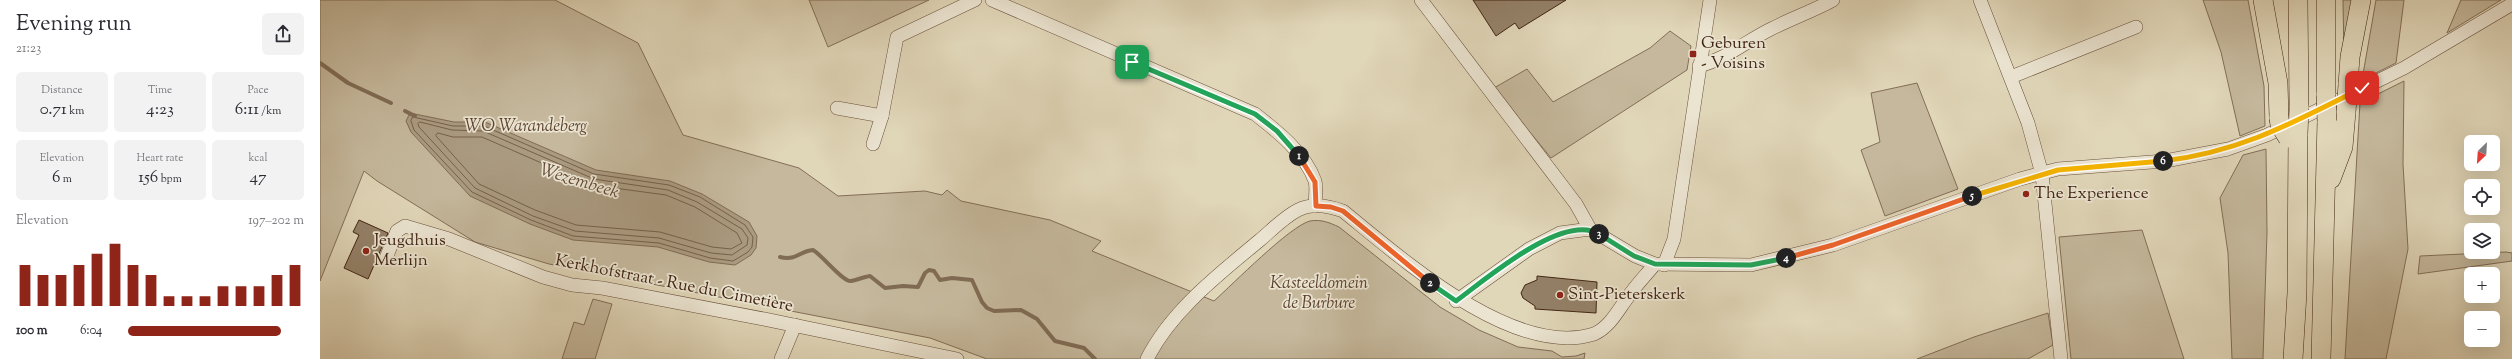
<!DOCTYPE html>
<html lang="en">
<head>
<meta charset="utf-8">
<style>
	:root { --surface:#fff; --page:#f2f2f3; --text:#2b2b33; --muted:#7c7c81; --accent:#8f2418 }
	body { margin:0; font-family:"Sorts Mill Goudy",serif; background:var(--page); color:var(--text); height:100vh; display:flex; flex-direction:column; font-size:15px; white-space:nowrap }
	* { box-sizing:border-box; margin:0 }
	p { font-size:13px; color:var(--muted) }
	.icon { flex:none; width:22px; height:22px; fill:none; stroke:currentColor; stroke-width:2; stroke-linecap:round; stroke-linejoin:round }
	.map { position:relative; flex:1; overflow:hidden }
	.sheet { display:flex; flex-direction:column; background:var(--surface); width:320px }
	.sheet>* { flex:none }
	.needle { width:26px; rotate:205deg }
	.controls { position:absolute; left:2144px; top:135px; display:grid; gap:8px }
	.controls a { display:grid; place-items:center; width:36px; height:36px; border-radius:6px; background:var(--surface); box-shadow:0 4px 16px #0002; font-size:20px }
	.pin { position:absolute; display:grid; place-items:center; width:34px; height:34px; color:#fff; margin:-17px; border-radius:8px; box-shadow:0 2px 6px #0006 }
	.km { position:absolute; width:20px; height:20px; margin:-10px; border-radius:50%; background:#222; color:#fff; font-size:11px; line-height:20px; text-align:center }
	.round { display:grid; place-items:center; flex:none; width:42px; height:42px; border-radius:6px; background:var(--page) }
	.summary { display:flex; align-items:center; justify-content:space-between; height:68px; padding:0 16px }
	h1 { font-size:22px; font-weight:600; line-height:30px }
	.metrics { display:grid; grid-template-columns:repeat(3,1fr); gap:6px; height:68px; padding:4px 16px }
	.metrics div { display:grid; align-content:center; border-radius:6px; background:var(--page); text-align:center }
	.metrics b { font-size:17px; font-weight:600 }
	.metrics small { font-size:11px; font-weight:400 }
	.metrics p { font-size:11px }
	.chart { height:112px; padding:8px 16px }
	.chart p { display:flex; justify-content:space-between }
	.chart svg { width:100%; height:72px; margin-top:4px; stroke:var(--accent); stroke-width:6 }
	ul { padding:0 16px; list-style:none; font-size:13px }
	li { display:grid; grid-template-columns:64px 48px 1fr; align-items:center; height:30px }
	li i { height:10px; border-radius:5px; background:var(--accent) }
	main { display:flex; flex:1; min-height:0 }
	.map>svg:first-child { display:block }
</style>
</head>
<body>
<main>
<section class="sheet">
<div class="summary"><div><h1>Evening run</h1><p>21:23</p></div><a class="round"><svg class="icon" aria-label="share" viewBox="0 0 24 24"><path d="M12 15V3M7 8l5-5 5 5M5 13v7h14v-7"/></svg></a></div>
<div class="metrics">
<div><p>Distance</p><b>0.71<small> km</small></b></div>
<div><p>Time</p><b>4:23</b></div>
<div><p>Pace</p><b>6:11<small> /km</small></b></div>
</div>
<div class="metrics">
<div><p>Elevation</p><b>6<small> m</small></b></div>
<div><p>Heart rate</p><b>156<small> bpm</small></b></div>
<div><p>kcal</p><b>47</b></div>
</div>
<div class="chart"><p><span>Elevation</span>197–202 m</p>
<svg viewBox="0 0 160 44" preserveAspectRatio="none"><path d="M5 44V19M15 44V25M25 44V25M35 44V19M45 44V12M55 44V6M65 44V19M75 44V25M85 44V38M95 44V38M105 44V38M115 44V32M125 44V32M135 44V32M145 44V25M155 44V19"/></svg>
</div>
<ul>
<li><b>100 m</b>6:04<i style="width:87%"></i></li>
</ul>
</section>
<div class="map">
<svg width="2192" height="359" viewBox="0 0 2192 359">
	<rect width="100%" height="100%" fill="#e0d6b8"/>
	<filter id="stains"><feTurbulence type="fractalNoise" baseFrequency=".005" numOctaves="4"/><feColorMatrix values="0 0 0 0 .2 0 0 0 0 .09 0 0 0 0 .02 0 0 0 .5 -.17"/></filter>
	<radialGradient id="worn" r=".72"><stop offset=".6" stop-color="#630" stop-opacity="0"/><stop offset="1" stop-color="#630" stop-opacity=".3"/></radialGradient>
	<g fill="#c5b89c" stroke="#836e58">
		<path d="M0,0H235L318,43L363,135L479,168L518,196L605,191L622,195L627,190L641,201L730,220L781,241L772,251L894,301C913,284 970,226 990,221C1002,219 1010,223 1019,227L1120,307L1159,330L1198,347L1232,351L1242,357L1256,356L1265,353L1264,359H667L610,338L229,264L155,242L57,181L44,171L0,281Z"/>
		<polygon points="489,0 609,0 508,47"/>
		<polygon points="1883,0 1928,0 1944,86 1945,126 1920,136 1901,52"/>
		<polygon points="2023,0 2034,0 2024,59"/>
		<polygon points="2056,0 2084,0 2076,63 2042,80"/>
		<polygon points="2141,0 2181,0 2127,33"/>
		<polygon points="1350,31 1371,46 1367,70 1231,158 1174,88 1207,69 1233,102 1330,48"/>
		<polygon points="2084,81 2083,164 2088,249 2066,359 2025,359 2040,103"/>
		<polygon points="1597,83 1638,189 1565,216 1541,150 1560,142 1551,93"/>
		<polygon points="1946,149 1947,232 1943,359 1912,359 1908,253 1900,198 1923,155"/>
		<polygon points="1822,230 1864,359 1751,359 1739,237"/>
		<polygon points="2186,252 2192,253 2192,261 2098,274 2100,256"/>
		<polygon points="273,299 292,304 275,359 242,359 254,322 264,325"/>
		<polygon points="1728,313 1733,345 1708,359 1597,359 1654,337"/>
	</g>
	<polygon fill="#aa9a80" stroke="#806b54" points="90,113 134,122 165,122 276,170 350,181 382,194 429,222 437,236 436,248 431,255 415,265 389,262 338,247 253,240 210,224 150,196 91,132 86,121"/>
	<g fill="none" stroke-linecap="round" stroke-linejoin="round">
		<g stroke="#76604a" stroke-width="1">
			<polygon points="93,117 133,126 164,126 274,174 349,185 380,197 425,225 433,237 432,247 428,252 413,261 390,258 339,243 253,236 211,220 152,192 94,130 91,121"/>
			<polygon points="100,122 132,130 163,131 274,179 348,190 377,202 422,229 428,238 427,245 412,255 391,253 339,238 255,231 213,216 155,188 99,127 98,124"/>
			<polygon points="118,133 133,137 162,137 272,185 346,195 375,207 417,233 422,243 411,249 392,247 340,232 256,225 215,210 159,184 116,136"/>
		</g>
		<g stroke="#806b54" stroke-width="4">
			<polyline points="0,63 28,83 71,103"/>
			<polyline points="85,111 95,116"/>
			<path d="M460,257C477,261 479,251 493,250C503,256 523,282 531,281C537,280 543,277 550,276L565,288L583,286L598,287L605,273L609,270L614,271L620,280L632,278L652,280L662,302L667,308L674,311L701,310L717,319L735,341L764,348L775,359"/>
		</g>
	</g>
	<g fill="#948169" stroke="#412513">
		<polygon points="1153,0 1246,0 1199,29 1195,23 1176,36"/>
		<polygon points="39,220 68,233 48,279 24,268 39,235 33,232"/>
		<polygon points="1217,276 1277,282 1276,313 1215,309 1215,306 1203,298 1201,293 1205,285 1217,280"/>
	</g>
	<g fill="none" stroke-linecap="round" stroke-linejoin="round">
		<g stroke="#69513c" stroke-width="14">
			<g id="minor">
				<path d="M672,0L935,114C957,131 985,153 995,181C997,188 995,199 995,206"/>
				<polyline points="1101,0 1256,204 1270,229"/>
				<polyline points="1660,0 1708,123 1722,174 1741,359"/>
				<path d="M1379,66C1406,59 1425,42 1449,30C1470,19 1493,11 1513,0"/>
				<polyline points="1691,77 1816,27"/>
				<polyline points="517,108 562,116"/>
				<polyline points="553,144 562,116 577,37 655,0"/>
				<polyline points="66,258 77,231 85,226 129,239 223,277 252,285 282,288 444,319 637,359"/>
				<polyline points="1344,265 1354,239 1390,0"/>
				<polyline points="1136,301 1209,249 1240,233 1270,229 1315,256 1335,264 1431,265 1513,245 1700,179 1738,169 1845,161 1908,149 1947,135 2084,68 2192,4"/>
				<polyline points="461,359 475,325"/>
				<path d="M827,359C851,311 899,274 940,240C952,230 964,217 978,210C992,203 1009,206 1023,211C1081,258 1194,359 1274,334C1290,327 1298,310 1308,297C1316,285 1326,275 1335,264"/>
			</g>
		</g>
		<g stroke="#412513" stroke-width="20">
			<g id="highway">
				<polyline points="1943,0 1958,83 1959,118"/>
				<polyline points="1978,0 1979,108"/>
				<polyline points="2006,0 2006,95"/>
				<polyline points="2028,85 2030,57 2041,0"/>
				<polyline points="2011,179 2023,147 2026,112"/>
				<polyline points="1973,359 1977,293 1978,134"/>
				<polyline points="2001,359 2007,121"/>
			</g>
		</g>
		<use href="#minor" stroke="#ebe4d1" stroke-width="13"/>
		<use href="#highway" stroke="#e0d6b8" stroke-width="19"/>
		<g stroke="#412513" stroke-width="20" stroke-linecap="butt">
			<g id="highway-bridge">
				<polyline points="2006,95 2007,121"/>
				<polyline points="2026,112 2028,85"/>
				<polyline points="1959,118 1960,125 1968,138"/>
				<polyline points="1978,134 1979,108"/>
			</g>
		</g>
		<use href="#highway-bridge" stroke="#e0d6b8" stroke-width="19"/>
	</g>
	<g fill="none" stroke-linecap="round" stroke-linejoin="round">
		<g stroke="#fff" stroke-width="8">
			<polyline id="split-1" points="812,62 935,114 957,131 979,156"/>
		</g>
		<g stroke="#fff" stroke-width="8">
			<polyline id="split-2" points="979,156 995,182 996,206 1011,207 1023,211 1110,283"/>
		</g>
		<g stroke="#fff" stroke-width="8">
			<path id="split-3" d="M1110,283L1136,301C1165,280 1243,212 1279,234"/>
		</g>
		<g stroke="#fff" stroke-width="8">
			<polyline id="split-4" points="1279,234 1314,256 1335,264 1431,265 1466,258"/>
		</g>
		<g stroke="#fff" stroke-width="8">
			<polyline id="split-5" points="1466,258 1513,245 1652,196"/>
		</g>
		<g stroke="#fff" stroke-width="8">
			<polyline id="split-6" points="1652,196 1738,170 1843,161"/>
		</g>
		<g stroke="#fff" stroke-width="8">
			<path id="split-7" d="M1843,161C1921,152 1974,122 2042,88"/>
		</g>
		<use href="#split-1" stroke="#22a559" stroke-width="5"/>
		<use href="#split-2" stroke="#f0652b" stroke-width="5"/>
		<use href="#split-3" stroke="#22a559" stroke-width="5"/>
		<use href="#split-4" stroke="#22a559" stroke-width="5"/>
		<use href="#split-5" stroke="#f0652b" stroke-width="5"/>
		<use href="#split-6" stroke="#f5b400" stroke-width="5"/>
		<use href="#split-7" stroke="#f5b400" stroke-width="5"/>
	</g>
	<g fill="#8f2418" stroke="#ebe4d1" stroke-width="1.5">
		<rect x="1369" y="50" width="8" height="8" rx="2"/>
		<circle cx="1706" cy="194" r="4"/>
		<circle cx="46" cy="251" r="4"/>
		<circle cx="1240" cy="295" r="4"/>
	</g>
	<g text-anchor="middle" dominant-baseline="central" stroke-width="3.5" stroke-linejoin="round" paint-order="stroke">
		<g font-size="17" fill="#412513" stroke="#ebe4d1" text-anchor="start">
			<text x="1381" y="44">Geburen<tspan x="1381" dy="20">- Voisins</tspan></text>
			<text x="1714" y="194">The Experience</text>
			<text x="54" y="241">Jeugdhuis<tspan x="54" dy="20">Merlijn</tspan></text>
			<text x="1248" y="295">Sint-Pieterskerk</text>
		</g>
		<g font-size="17" font-style="italic" fill="#5b422e" stroke="#ebe4d1">
			<text x="206" y="127">WO Warandeberg</text>
			<text x="999" y="284">Kasteeldomein<tspan x="999" dy="20">de Burbure</tspan></text>
		</g>
		<g font-size="17" fill="#412513" stroke="#ebe4d1">
			<text transform="translate(354 284) rotate(11)">Kerkhofstraat - Rue du Cimetière</text>
		</g>
		<g font-size="18" font-style="italic" fill="#604834" stroke="#ebe4d1">
			<text transform="translate(259 182) rotate(17)">Wezembeek</text>
		</g>
	</g>
	<rect width="100%" height="100%" filter="url(#stains)"/>
	<rect width="100%" height="100%" fill="url(#worn)"/>
</svg>
<div class="controls">
<a><svg class="needle" viewBox="-14 -14 28 28"><path d="M0-13l5 13h-10z" fill="#e53935"/><path d="M0 13l5-13h-10z" fill="#7c7c81"/></svg></a>
<a><svg class="icon" aria-label="locate" viewBox="0 0 24 24"><circle cx="12" cy="12" r="6"/><path d="M12 2v4M12 18v4M2 12h4M18 12h4"/></svg></a>
<a><svg class="icon" aria-label="layers" viewBox="0 0 24 24"><path d="M12 4l9 5-9 5-9-5zM3 14l9 5 9-5"/></svg></a>
<a>+</a>
<a>−</a>
</div>
<div class="pin" style="left:812px;top:62px;background:#1e9e55"><svg class="icon" aria-label="arrive" viewBox="0 0 24 24"><path d="M6 21V4h12l-3 4 3 4H6"/></svg></div>
<div class="pin" style="left:2042px;top:88px;background:#d93025"><svg class="icon" aria-label="check" viewBox="0 0 24 24"><path d="M5 12l5 5 9-10"/></svg></div>
<b class="km" style="left:979px;top:156px">1</b>
<b class="km" style="left:1110px;top:283px">2</b>
<b class="km" style="left:1279px;top:234px">3</b>
<b class="km" style="left:1466px;top:258px">4</b>
<b class="km" style="left:1652px;top:196px">5</b>
<b class="km" style="left:1843px;top:161px">6</b>
</div>
</main>
</body>
</html>
